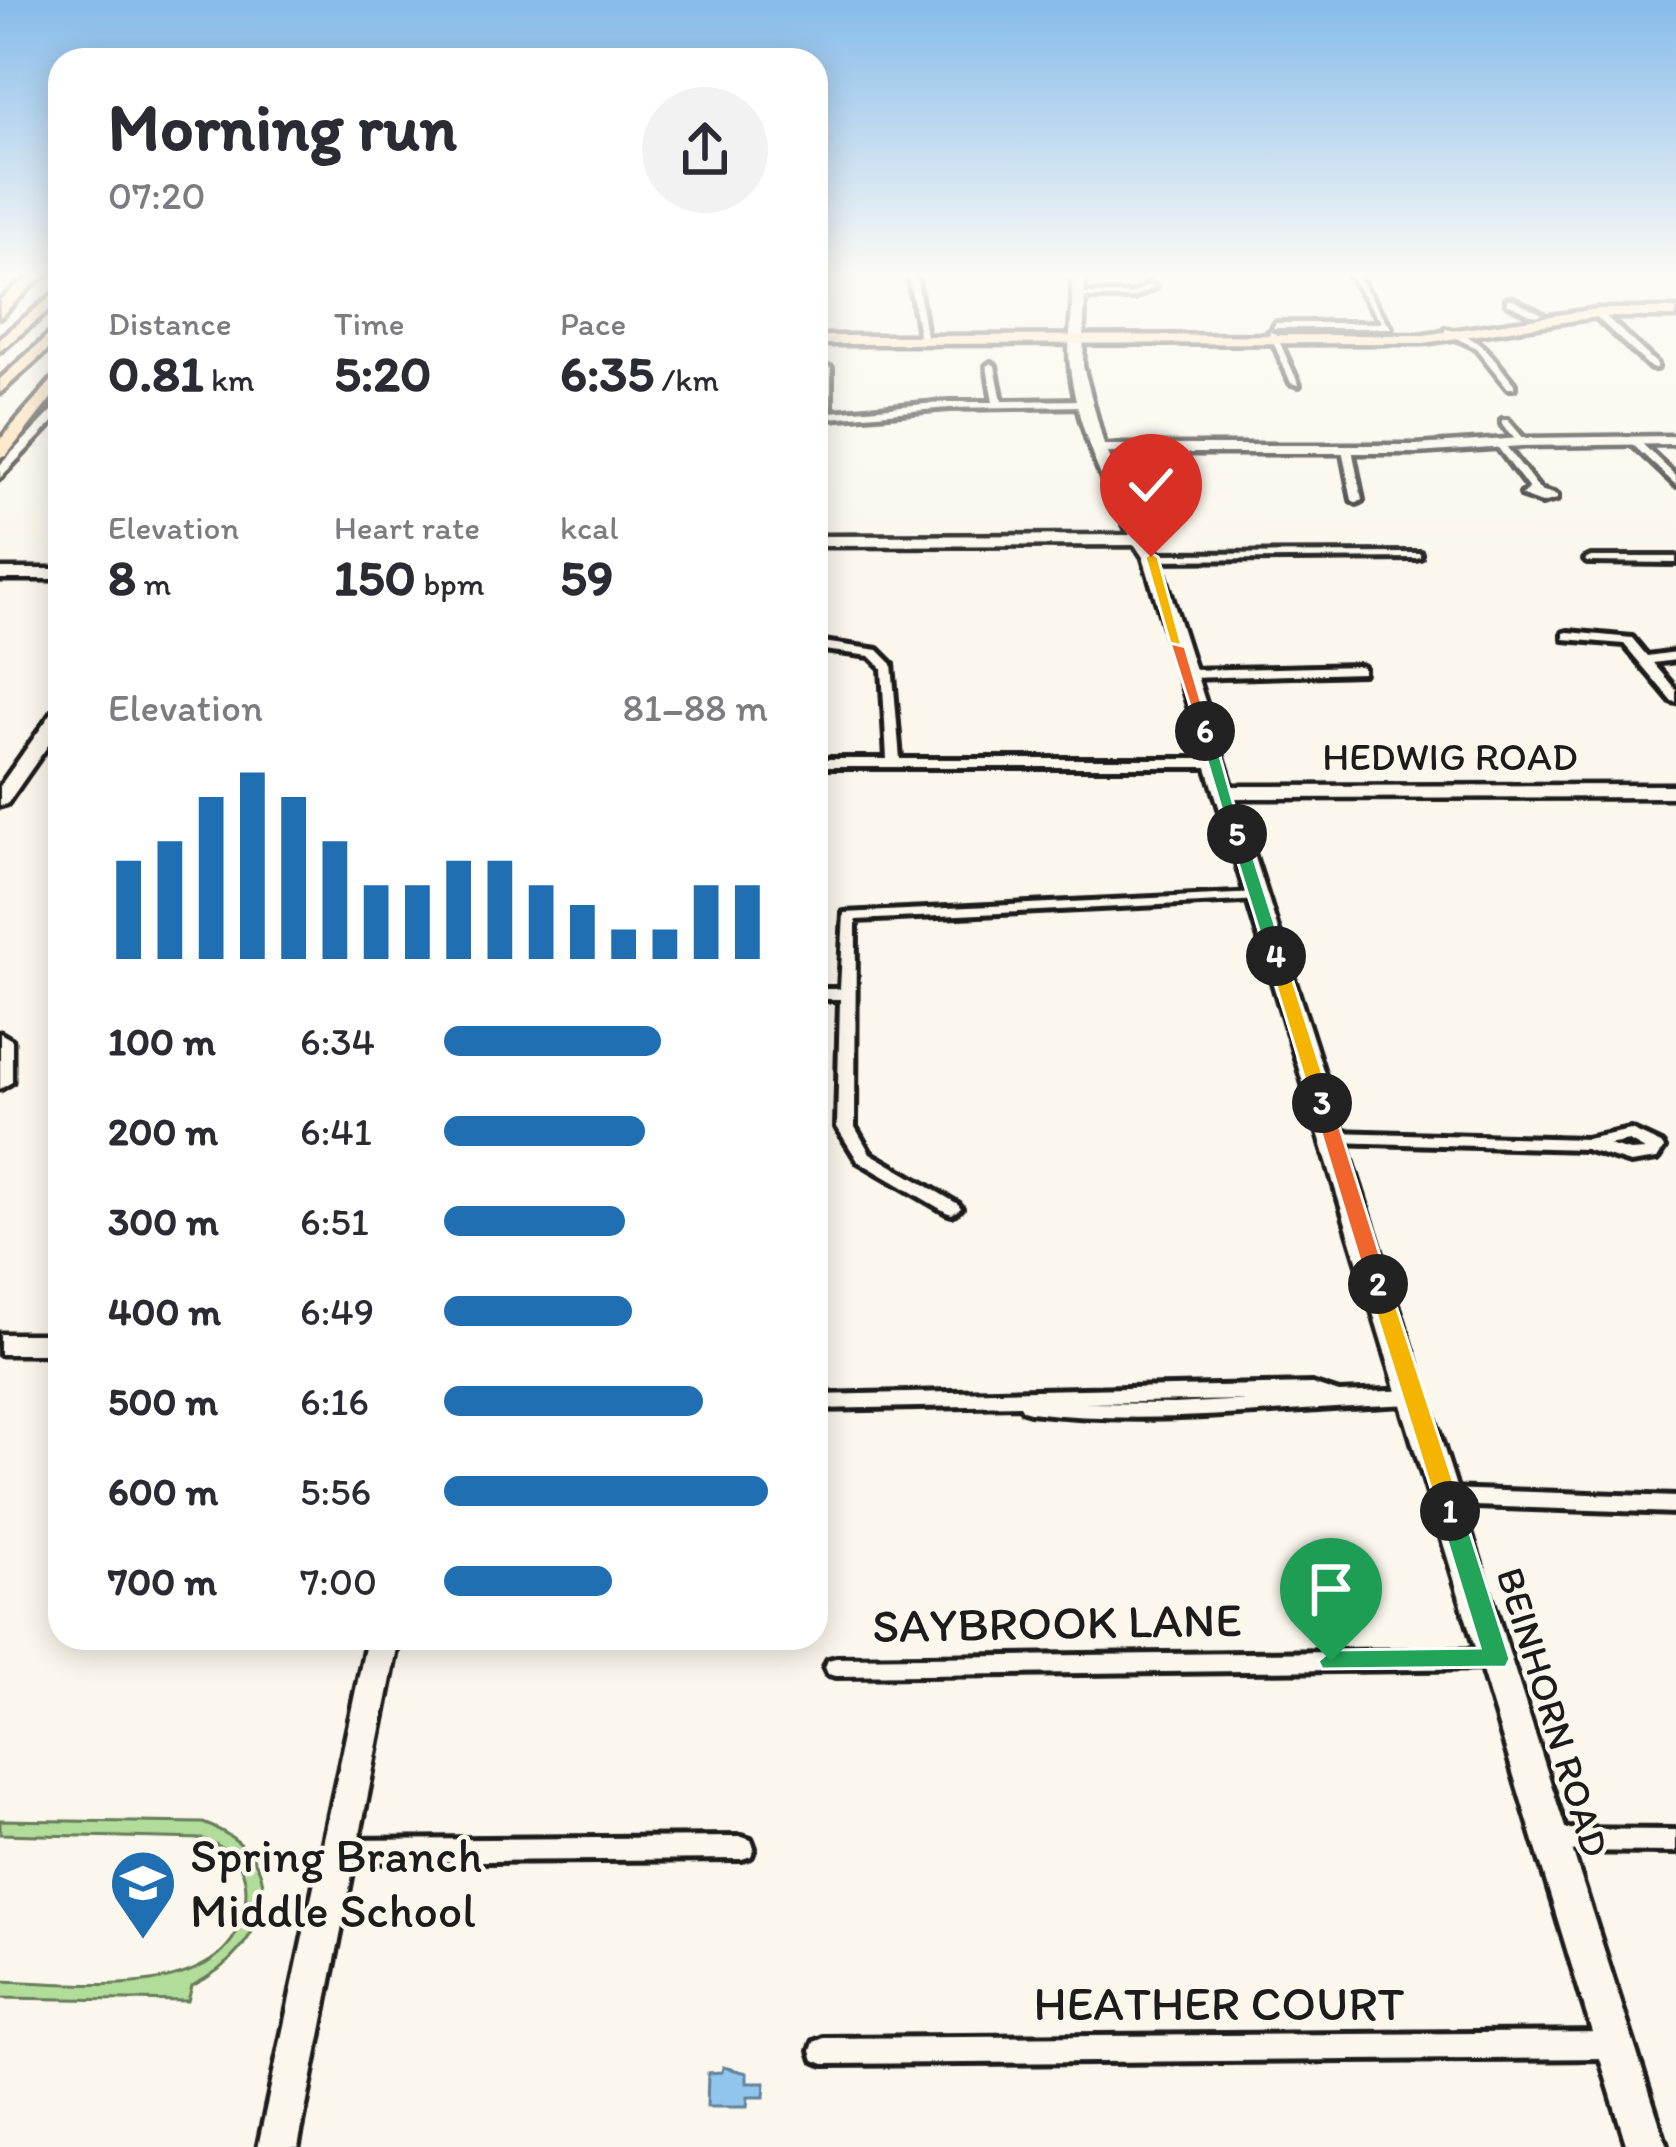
<!DOCTYPE html>
<html lang="en">
<head>
<meta charset="utf-8">
<style>
	:root { --surface:#fff; --page:#f2f2f3; --text:#2b2b33; --muted:#7c7c81; --accent:#1f6fb2 }
	body { margin:0; font-family:Itim,sans-serif; background:var(--page); color:var(--text); height:100vh; display:flex; flex-direction:column; font-size:45px; white-space:nowrap }
	* { box-sizing:border-box; margin:0 }
	p { font-size:39px; color:var(--muted) }
	.icon { flex:none; width:66px; height:66px; fill:none; stroke:currentColor; stroke-width:2; stroke-linecap:round; stroke-linejoin:round }
	.map { position:relative; flex:1; overflow:hidden }
	.details { position:absolute; left:48px; top:48px; width:780px; height:1602px; display:flex; flex-direction:column; background:var(--surface); border-radius:36px; box-shadow:0 6px 30px #0003 }
	.details>* { flex:none }
	.pin { position:absolute; display:grid; place-items:center; width:102px; height:102px; color:#fff; margin:-123px -51px; border-radius:50% 50% 50% 0; rotate:-45deg; box-shadow:0 0 12px #0007 }
	.pin .icon { rotate:45deg }
	.km { position:absolute; width:60px; height:60px; margin:-30px; border-radius:50%; background:#222; color:#fff; font-size:33px; line-height:60px; text-align:center }
	.round { display:grid; place-items:center; flex:none; width:126px; height:126px; border-radius:63px; background:var(--page) }
	.head { display:flex; align-items:center; justify-content:space-between; height:204px; padding:0 60px }
	h1 { font-size:66px; font-weight:700; line-height:90px }
	.metrics { display:grid; grid-template-columns:repeat(3,1fr); gap:18px; height:204px; padding:12px 60px }
	.metrics div { display:grid; align-content:center }
	.metrics b { font-size:51px; font-weight:700 }
	.metrics small { font-size:33px; font-weight:400 }
	.metrics p { font-size:33px }
	.chart { height:336px; padding:24px 60px }
	.chart p { display:flex; justify-content:space-between }
	.chart svg { width:100%; height:216px; margin-top:12px; stroke:var(--accent); stroke-width:6 }
	ul { padding:0 60px; list-style:none; font-size:39px }
	li { display:grid; grid-template-columns:192px 144px 1fr; align-items:center; height:90px }
	li i { height:30px; border-radius:15px; background:var(--accent) }
	.map>svg:first-child { display:block }
</style>
</head>
<body>
<div class="map">
<svg width="1676" height="2147" viewBox="0 0 1676 2147">
	<rect width="100%" height="100%" fill="#fbf7ec"/>
	<filter id="ink" filterUnits="userSpaceOnUse"><feTurbulence type="fractalNoise" baseFrequency=".00833" numOctaves="2"/><feDisplacementMap in="SourceGraphic" scale="24" xChannelSelector="R" yChannelSelector="G"/><feConvolveMatrix kernelMatrix="1 2 1 2 8 2 1 2 1" color-interpolation-filters="sRGB"/></filter>
	<g filter="url(#ink)">
		<path fill="#b1dc99" stroke="#667c5a" stroke-width="3" d="M0,1820L203,1823C300,1858 268,1948 192,1986L188,2001L0,1998V1981C76,1982 245,2010 246,1891C246,1862 228,1848 203,1839L0,1834Z"/>
		<polygon fill="#91c5ee" stroke="#62819a" stroke-width="3" points="723,2067 747,2073 747,2083 765,2083 764,2097 748,2097 747,2107 707,2107 708,2073 722,2072"/>
		<g fill="none" stroke-linecap="round" stroke-linejoin="round">
			<g stroke="#1c1c1c" stroke-width="10">
				<g id="street">
					<polygon points="908,273 916,273 927,342 920,340"/>
					<polygon points="1348,273 1356,273 1391,328 1273,328 1276,323 1382,323"/>
					<polygon points="1149,285 1156,287 1134,298 1081,298 1077,296 1081,294 1133,294"/>
					<polygon points="1507,299 1513,299 1542,314 1535,316 1507,303"/>
					<polygon points="1594,311 1600,311 1657,364 1657,368 1651,368 1594,315"/>
					<path d="M1445,329C1480,335 1493,358 1514,384V388H1508L1475,347L1445,333Z"/>
					<polygon points="1269,332 1276,334 1299,385 1291,383"/>
					<polygon points="991,363 995,366 1002,401 1087,400 1092,403 1087,406 949,408 816,419 816,413 821,413 824,366 831,368 831,412 949,402 993,402 987,366"/>
					<polygon points="1502,420 1508,420 1525,440 1525,444 1519,444 1502,424"/>
					<polygon points="1630,438 1636,438 1676,476 1676,485 1630,442"/>
					<polygon points="1496,441 1502,441 1540,490 1557,495 1557,499 1542,503 1523,496 1522,494 1529,489 1496,445"/>
					<polygon points="1347,446 1352,449 1362,500 1357,503 1352,500 1342,449"/>
					<polygon points="1420,553 1420,557 1416,558 1151,560 1145,557 1151,554"/>
					<polygon points="1591,557 1676,557 1676,563 1587,562 1585,560"/>
					<polygon points="1568,632 1632,638 1647,656 1676,652 1676,660 1653,663 1676,690 1676,702 1672,701 1624,644 1564,639 1564,633"/>
					<polygon points="816,641 878,650 892,664 900,759 1215,759 1222,763 1215,767 816,767 816,759 887,759 882,668 870,656 816,649"/>
					<polygon points="1359,666 1363,667 1363,673 1188,678 1182,674 1188,670"/>
					<polygon points="1257,893 1264,897 1262,900 856,920 855,1127 870,1153 958,1204 961,1208 952,1214 946,1212 858,1161 837,1127 840,999 816,999 816,989 840,989 844,913"/>
					<path d="M1631,1130L1661,1144L1664,1148L1657,1159L1630,1163L1585,1149L1333,1142L1324,1137L1333,1132L1586,1139ZM1629,1141L1645,1150L1630,1151L1608,1145Z"/>
					<path d="M1312,1384L1339,1393L1413,1390L1420,1392L1423,1397L1420,1402L1413,1404C1285,1408 1158,1427 1030,1412L1023,1410L1020,1405L816,1409V1395ZM1247,1400L1174,1404L1084,1403Z"/>
					<polygon points="1446,1489 1676,1497 1676,1513 1446,1505 1439,1503 1435,1497 1439,1491"/>
					<polygon points="1496,1650 1504,1652 1507,1659 1504,1666 1496,1668 836,1676 828,1674 825,1667 828,1660 836,1658"/>
					<polygon points="1551,1829 1676,1830 1676,1852 1551,1851 1542,1848 1539,1840 1542,1832"/>
					<polygon points="742,1837 751,1840 754,1848 751,1856 742,1859 340,1862 331,1859 328,1851 331,1843 340,1840"/>
					<polygon points="1614,2032 1623,2036 1627,2045 1623,2054 1614,2058 824,2064 814,2060 811,2051 814,2042 824,2038"/>
				</g>
			</g>
			<g stroke="#1c1c1c" stroke-width="9">
				<g id="secondary">
					<polygon points="35,273 48,273 0,310 0,300"/>
					<path d="M1070,273H1082L1085,285L1083,366L1104,445H1416L1522,438L1676,436V444L1522,446L1416,453H1108L1135,517L1159,557L1232,786L1676,785V797L1236,798L1667,2147H1627L1143,557L1135,545L816,546V536L1130,535C1102,484 1077,425 1070,367C1066,335 1077,305 1070,273Z"/>
					<polygon points="60,403 60,415 0,478 0,465"/>
					<rect x="0" y="569" width="60" height="10"/>
					<polygon points="60,709 60,728 7,804 0,806 0,786 53,711"/>
					<polygon points="0,1033 12,1040 12,1082 0,1089"/>
					<rect x="0" y="1334" width="60" height="20"/>
					<polygon points="367,1638 399,1638 298,2147 258,2147"/>
				</g>
			</g>
			<g stroke="#1c1c1c" stroke-width="9">
				<polygon id="primary" points="1597,309 1676,309 1676,317 1597,317 1424,343 816,344 816,336 1424,335"/>
			</g>
			<g stroke="#1c1c1c" stroke-width="9">
				<g id="highway">
					<polygon points="17,285 29,288 0,317 0,303"/>
					<polygon points="60,289 60,301 0,351 0,338"/>
					<polygon points="60,325 60,339 0,393 0,379"/>
					<polygon points="60,371 60,387 6,456 0,457 0,440"/>
				</g>
			</g>
			<use href="#street" fill="#fbf7ec" fill-rule="evenodd"/>
			<use href="#secondary" fill="#fbf7ec" fill-rule="evenodd"/>
			<use href="#primary" fill="#fcdcac" fill-rule="evenodd"/>
			<use href="#highway" fill="#fcdcac" fill-rule="evenodd"/>
		</g>
	</g>
	<linearGradient id="sky" x2="0" y2="1"><stop stop-color="#85bbea"/><stop offset="0.48" stop-color="#fdfbf6"/><stop offset="1" stop-color="#fdfbf6" stop-opacity="0"/></linearGradient>
	<rect width="1676" height="573" fill="url(#sky)"/>
	<polygon fill="#22a559" stroke="#fff" stroke-width="3" points="1450,1502 1463,1511 1510,1659 1506,1667 1322,1669 1318,1661 1331,1650 1480,1648 1438,1511"/>
	<polygon fill="#f5b400" stroke="#fff" stroke-width="3" points="1378,1276 1389,1284 1463,1511 1450,1521 1438,1511 1367,1284"/>
	<polygon fill="#f0652b" stroke="#fff" stroke-width="3" points="1322,1097 1332,1103 1389,1284 1386,1289 1378,1292 1367,1284 1312,1103"/>
	<polygon fill="#f5b400" stroke="#fff" stroke-width="3" points="1276,951 1285,956 1332,1103 1329,1108 1312,1103 1267,956"/>
	<polygon fill="#22a559" stroke="#fff" stroke-width="3" points="1237,829 1246,834 1285,956 1282,960 1267,956 1229,834"/>
	<polygon fill="#22a559" stroke="#fff" stroke-width="3" points="1205,727 1213,731 1243,838 1229,834 1198,731"/>
	<polygon fill="#f0652b" stroke="#fff" stroke-width="3" points="1177,639 1184,643 1211,735 1198,731 1170,643"/>
	<polygon fill="#f5b400" stroke="#fff" stroke-width="3" points="1151,553 1158,557 1182,646 1170,643 1145,557"/>
	<defs>
		<g id="school-pin" transform="scale(3.45)"><path d="M0 17L-7.5 6A9.5 9.5 0 1 1 7.5 6Z" fill="#1f6fb2" stroke="#fbf7ec"/><path d="M0-5L7-2L0 1L-7-2ZM-4 1L0 2.5L4 1V4Q0 6-4 4Z" fill="#fff"/></g>
	</defs>
	<g fill-rule="evenodd">
		<use href="#school-pin" x="143" y="1883"/>
	</g>
	<g text-anchor="middle" dominant-baseline="central" stroke-width="9" stroke-linejoin="round" paint-order="stroke">
		<g font-size="39" fill="#1c1c1c" stroke="#fbf7ec">
			<text x="1450" y="756">HEDWIG ROAD</text>
			<text transform="translate(1553 1712) rotate(73)">BEINHORN ROAD</text>
		</g>
		<g font-size="48" fill="#1c1c1c" stroke="#fbf7ec">
			<text transform="translate(1057 1622) rotate(-1)">SAYBROOK LANE</text>
			<text x="1219" y="2003">HEATHER COURT</text>
		</g>
		<g font-size="48" fill="#1c1c1c" stroke="#fbf7ec" text-anchor="start">
			<text x="190" y="1855">Spring Branch<tspan x="190" dy="55">Middle School</tspan></text>
		</g>
	</g>
</svg>
<div class="pin" style="left:1331px;top:1661px;background:#1e9e55"><svg class="icon" aria-label="arrive" viewBox="0 0 24 24"><path d="M6 21V4h12l-3 4 3 4H6"/></svg></div>
<div class="pin" style="left:1151px;top:557px;background:#d93025"><svg class="icon" aria-label="check" viewBox="0 0 24 24"><path d="M5 12l5 5 9-10"/></svg></div>
<b class="km" style="left:1450px;top:1511px">1</b>
<b class="km" style="left:1378px;top:1284px">2</b>
<b class="km" style="left:1322px;top:1103px">3</b>
<b class="km" style="left:1276px;top:956px">4</b>
<b class="km" style="left:1237px;top:834px">5</b>
<b class="km" style="left:1205px;top:731px">6</b>
<section class="details">
<div class="head"><div><h1>Morning run</h1><p>07:20</p></div><a class="round"><svg class="icon" aria-label="share" viewBox="0 0 24 24"><path d="M12 15V3M7 8l5-5 5 5M5 13v7h14v-7"/></svg></a></div>
<div class="metrics">
<div><p>Distance</p><b>0.81<small> km</small></b></div>
<div><p>Time</p><b>5:20</b></div>
<div><p>Pace</p><b>6:35<small> /km</small></b></div>
</div>
<div class="metrics">
<div><p>Elevation</p><b>8<small> m</small></b></div>
<div><p>Heart rate</p><b>150<small> bpm</small></b></div>
<div><p>kcal</p><b>59</b></div>
</div>
<div class="chart"><p><span>Elevation</span>81–88 m</p>
<svg viewBox="0 0 160 44" preserveAspectRatio="none"><path d="M5 44V24M15 44V20M25 44V11M35 44V6M45 44V11M55 44V20M65 44V29M75 44V29M85 44V24M95 44V24M105 44V29M115 44V33M125 44V38M135 44V38M145 44V29M155 44V29"/></svg>
</div>
<ul>
<li><b>100 m</b>6:34<i style="width:67%"></i></li>
<li><b>200 m</b>6:41<i style="width:62%"></i></li>
<li><b>300 m</b>6:51<i style="width:56%"></i></li>
<li><b>400 m</b>6:49<i style="width:58%"></i></li>
<li><b>500 m</b>6:16<i style="width:80%"></i></li>
<li><b>600 m</b>5:56<i style="width:100%"></i></li>
<li><b>700 m</b>7:00<i style="width:52%"></i></li>
</ul>
</section>
</div>
</body>
</html>
